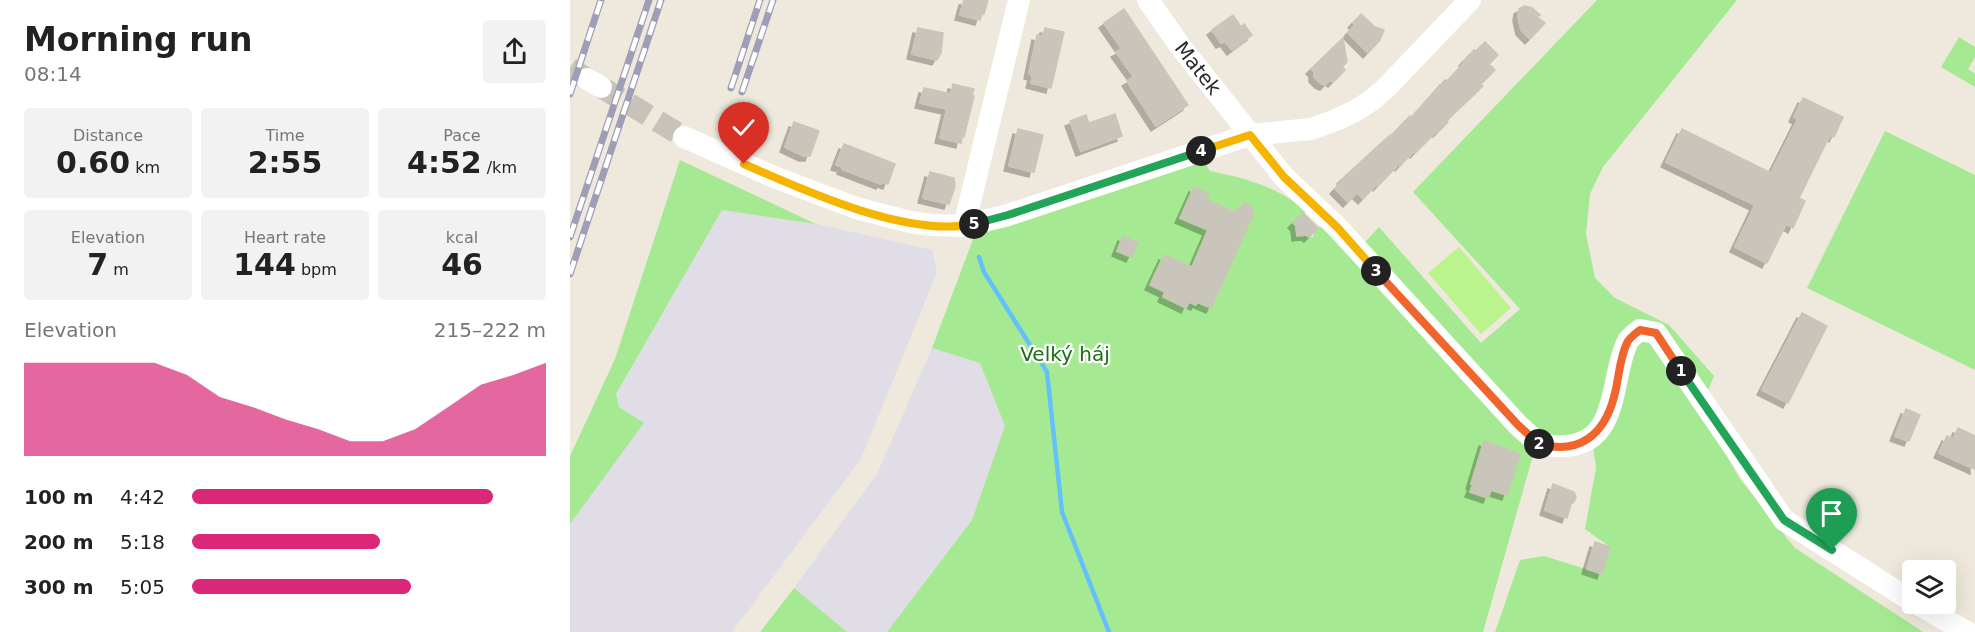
<!DOCTYPE html>
<html lang="en">
<head>
<meta charset="utf-8">
<style>
	:root { --surface:#fff; --page:#f2f2f2; --text:#222; --muted:#767676; --accent:#db2777 }
	body { margin:0; font-family:"DejaVu Sans",sans-serif; background:var(--page); color:var(--text); height:100vh; display:flex; flex-direction:column; font-size:22px; white-space:nowrap }
	* { box-sizing:border-box; margin:0 }
	p { font-size:20px; color:var(--muted) }
	.icon { flex:none; width:33px; height:33px; fill:none; stroke:currentColor; stroke-width:2; stroke-linecap:round; stroke-linejoin:round }
	.map { position:relative; flex:1; overflow:hidden }
	.drawer { display:flex; flex-direction:column; background:var(--surface); width:570px }
	.drawer>* { flex:none }
	.fabs { position:absolute; left:1332px; top:560px; display:grid; gap:12px }
	.fabs a { display:grid; place-items:center; width:54px; height:54px; border-radius:6px; background:var(--surface); box-shadow:0 6px 24px #0002; font-size:30px }
	.pin { position:absolute; display:grid; place-items:center; width:51px; height:51px; color:#fff; margin:-62px -26px; border-radius:50% 50% 50% 0; rotate:-45deg; box-shadow:0 0 6px #0007 }
	.pin .icon { rotate:45deg }
	.km { position:absolute; width:30px; height:30px; margin:-15px; border-radius:50%; background:#222; color:#fff; font-size:16px; line-height:30px; text-align:center }
	.round { display:grid; place-items:center; flex:none; width:63px; height:63px; border-radius:6px; background:var(--page) }
	.overview { display:flex; align-items:center; justify-content:space-between; height:102px; padding:0 24px }
	h1 { font-size:33px; font-weight:800; line-height:45px }
	.figures { display:grid; grid-template-columns:repeat(3,1fr); gap:9px; height:102px; padding:6px 24px }
	.figures div { display:grid; align-content:center; border-radius:6px; background:var(--page); text-align:center }
	.figures b { font-size:30px; font-weight:800 }
	.figures small { font-size:16px; font-weight:400 }
	.figures p { font-size:16px }
	.chart { height:168px; padding:12px 24px }
	.chart p { display:flex; justify-content:space-between }
	.chart svg { width:100%; height:108px; margin-top:6px; fill:var(--accent); opacity:.7 }
	ul { padding:0 24px; list-style:none; font-size:20px }
	li { display:grid; grid-template-columns:96px 72px 1fr; align-items:center; height:45px }
	li i { height:15px; border-radius:8px; background:var(--accent) }
	main { display:flex; flex:1; min-height:0 }
	.map>svg:first-child { display:block }
</style>
</head>
<body>
<main>
<section class="drawer">
<div class="overview"><div><h1>Morning run</h1><p>08:14</p></div><a class="round"><svg class="icon" aria-label="share" viewBox="0 0 24 24"><path d="M12 15V3M7 8l5-5 5 5M5 13v7h14v-7"/></svg></a></div>
<div class="figures">
<div><p>Distance</p><b>0.60<small> km</small></b></div>
<div><p>Time</p><b>2:55</b></div>
<div><p>Pace</p><b>4:52<small> /km</small></b></div>
</div>
<div class="figures">
<div><p>Elevation</p><b>7<small> m</small></b></div>
<div><p>Heart rate</p><b>144<small> bpm</small></b></div>
<div><p>kcal</p><b>46</b></div>
</div>
<div class="chart"><p><span>Elevation</span>215–222 m</p>
<svg viewBox="0 0 160 44" preserveAspectRatio="none"><path d="M0 44V6L10 6L20 6L30 6L40 6L50 11L60 20L70 24L80 29L90 33L100 38L110 38L120 33L130 24L140 15L150 11L160 6V44z"/></svg>
</div>
<ul>
<li><b>100 m</b>4:42<i style="width:85%"></i></li>
<li><b>200 m</b>5:18<i style="width:53%"></i></li>
<li><b>300 m</b>5:05<i style="width:62%"></i></li>
</ul>
</section>
<div class="map">
<svg width="1405" height="632" viewBox="0 0 1405 632">
	<defs>
		<filter id="shadow"><feDropShadow dx="-5" dy="5" stdDeviation="0" flood-color="#0004"/></filter>
	</defs>
	<rect width="100%" height="100%" fill="#eee9dc"/>
	<g fill="#e1dde6">
		<polygon points="152,210 247,224 362,250 367,272 291,459 162,632 0,632 0,524 73,423 49,407 46,394"/>
		<polygon points="362,348 410,363 436,426 402,520 317,632 277,632 224,588 307,474"/>
	</g>
	<g fill="#a5ea92" fill-rule="evenodd">
		<polygon points="1027,0 1167,0 1033,167 1020,194 1016,234 1025,278 1045,298 1099,325 1144,376 1131,407 1136,419 1170,479 1225,548 1353,632 925,632 950,560 974,556 1032,574 1040,547 1015,529 1026,468 1023,447 984,441 959,432 793,244 809,227 911,343 950,309 843,192"/>
		<polygon points="1389,37 1405,47 1405,57 1398,69 1405,74 1405,87 1371,67"/>
		<polygon points="1315,131 1405,175 1405,370 1237,288"/>
		<polygon points="110,160 246,224 152,210 46,394 49,407 74,423 0,524 0,456 45,359"/>
		<path d="M633,160L640,171C675,178 710,187 736,212L724,223L728,228L727,233L729,236L735,233L742,238L744,235L743,233L750,226V221L961,450L964,452L913,632H317L402,520L435,426L410,363L362,348L405,234ZM638,194L636,199L666,212L671,205L677,204L680,206L683,212L641,308L627,302L626,305L619,302L616,308L593,297L595,292L581,285L594,255L631,271L626,256L634,241L647,234L611,218ZM553,237L568,243L561,257L547,250ZM915,441L929,446L941,482L937,495L921,490L918,497L900,491L903,484L901,483Z"/>
		<polygon points="224,588 277,632 190,632"/>
	</g>
	<polygon fill="#bbf38d" points="889,247 941,308 911,334 858,273"/>
	<g fill="none" stroke-linecap="round" stroke-linejoin="round">
		<polyline stroke="#64c0fb" stroke-width="4.5" points="409,257 414,272 477,372 492,512 539,632"/>
	</g>
	<g fill="#cac5bb" stroke="#cac5b5" stroke-width="1.5" filter="url(#shadow)">
		<polygon points="394,0 418,0 414,14 412,14 410,20 390,15"/>
		<polygon points="954,6 962,8 970,15 967,17 975,23 960,39 951,30 948,16 949,9"/>
		<polygon points="554,9 618,105 586,126 557,81 564,77 546,52 552,49 534,23"/>
		<polygon points="791,14 805,27 814,30 810,40 798,53 778,33 785,25 783,23"/>
		<polygon points="663,15 671,27 674,24 682,35 662,50 655,41 651,43 642,30"/>
		<polygon points="348,28 373,33 371,53 367,60 342,54"/>
		<polygon points="475,28 494,32 481,88 461,83 463,75 459,74 467,35 472,37"/>
		<polygon points="773,38 777,62 772,67 775,70 763,82 760,80 755,85 750,83 744,77 744,72 741,69"/>
		<polygon points="915,42 928,55 919,64 925,70 911,84 913,86 877,120 878,122 868,132 867,131 845,153 844,151 830,166 829,164 808,186 807,184 793,199 787,193 778,202 765,189 773,180 772,179 820,135 821,136 840,116 842,117 875,80 877,81 895,62 894,61 904,50 906,51"/>
		<polygon points="383,84 404,89 402,95 404,96 394,137 392,136 391,143 370,138 377,109 350,103 354,88 381,94"/>
		<polygon points="1233,98 1273,117 1264,137 1260,135 1229,198 1235,201 1223,228 1216,224 1197,263 1165,247 1185,205 1096,162 1112,129 1201,173 1228,119 1224,117"/>
		<polygon points="545,114 552,136 511,151 500,121 516,115 519,123"/>
		<polygon points="224,122 249,131 240,156 234,156 215,147"/>
		<polygon points="448,129 473,135 464,172 439,166"/>
		<polygon points="274,144 325,164 318,184 312,182 311,184 272,169 273,167 266,165"/>
		<polygon points="360,172 384,178 385,187 379,204 353,198"/>
		<polygon points="624,187 639,194 636,199 664,212 675,203 680,206 683,211 683,215 641,308 627,302 626,305 619,302 616,308 593,297 595,292 580,285 594,255 622,267 638,230 610,218"/>
		<polygon points="733,213 748,228 739,237 736,235 727,236 726,226 723,223"/>
		<polygon points="553,236 568,243 561,257 547,251"/>
		<polygon points="1232,313 1257,326 1218,403 1192,390"/>
		<polygon points="1336,409 1350,415 1339,441 1325,436"/>
		<polygon points="1388,428 1405,436 1405,469 1369,453 1377,436 1383,439"/>
		<polygon points="914,441 950,454 937,495 921,490 918,498 900,492 903,484 901,484"/>
		<polygon points="983,484 1004,492 1006,497 1004,502 1001,504 997,518 975,510"/>
		<polygon points="1025,542 1040,547 1032,574 1017,569"/>
	</g>
	<g fill="none" stroke-linecap="round" stroke-linejoin="round">
		<g stroke="#c7c3b9" stroke-width="22" stroke-dasharray="22 11" stroke-linecap="butt">
			<polyline points="0,68 17,79"/>
			<polyline points="31,87 114,137"/>
		</g>
		<g stroke="#fff" stroke-width="22">
			<path d="M578,0L610,46L714,177L767,227L948,425C965,441 971,448 996,446C1050,442 1040,379 1057,343C1059,338 1065,334 1070,330L1086,333L1214,520L1342,601"/>
			<polyline points="17,79 31,87"/>
			<polyline points="114,137 204,177 286,208 340,222 361,225 394,226 438,215 679,135 741,129 766,120 785,111 802,100 816,88 900,0"/>
			<polyline points="394,226 449,0"/>
			<polyline points="1346,603 1397,632"/>
		</g>
		<g stroke="#9e9eb7" stroke-width="7">
			<g id="rail">
				<polyline points="161,88 190,0"/>
				<polyline points="172,92 203,0"/>
				<polyline points="0,94 31,0"/>
				<polyline points="0,237 79,0"/>
				<polyline points="0,274 91,0"/>
			</g>
		</g>
		<use href="#rail" stroke="#fff" stroke-width="4.5" stroke-dasharray="14" stroke-linecap="butt"/>
	</g>
	<g fill="none" stroke-linecap="round" stroke-linejoin="round">
		<g stroke="#fff" stroke-width="12">
			<polyline id="split-1" points="1111,371 1214,520 1262,550"/>
		</g>
		<g stroke="#fff" stroke-width="12">
			<path id="split-2" d="M969,444C1009,455 1034,435 1044,397C1049,379 1049,360 1057,343C1059,338 1065,334 1070,330L1086,333L1111,371"/>
		</g>
		<g stroke="#fff" stroke-width="12">
			<polyline id="split-3" points="806,271 948,425 969,444"/>
		</g>
		<g stroke="#fff" stroke-width="12">
			<polyline id="split-4" points="631,151 680,135 714,177 767,227 806,271"/>
		</g>
		<g stroke="#fff" stroke-width="12">
			<polyline id="split-5" points="404,224 438,215 631,151"/>
		</g>
		<g stroke="#fff" stroke-width="12">
			<path id="split-6" d="M174,164C235,191 338,238 404,224"/>
		</g>
		<use href="#split-1" stroke="#22a559" stroke-width="8"/>
		<use href="#split-2" stroke="#f0652b" stroke-width="8"/>
		<use href="#split-3" stroke="#f0652b" stroke-width="8"/>
		<use href="#split-4" stroke="#f5b400" stroke-width="8"/>
		<use href="#split-5" stroke="#22a559" stroke-width="8"/>
		<use href="#split-6" stroke="#f5b400" stroke-width="8"/>
	</g>
	<g text-anchor="middle" dominant-baseline="central" stroke-width="4.5" stroke-linejoin="round" paint-order="stroke">
		<g font-size="20" fill="#2b2b2b" stroke="#fff">
			<text transform="translate(628 68) rotate(52)">Matek</text>
		</g>
		<g font-size="20" fill="#1a7013" stroke="#fff">
			<text x="495" y="354">Velký háj</text>
		</g>
	</g>
</svg>
<div class="fabs">
<a><svg class="icon" aria-label="layers" viewBox="0 0 24 24"><path d="M12 4l9 5-9 5-9-5zM3 14l9 5 9-5"/></svg></a>
</div>
<div class="pin" style="left:1262px;top:550px;background:#1e9e55"><svg class="icon" aria-label="arrive" viewBox="0 0 24 24"><path d="M6 21V4h12l-3 4 3 4H6"/></svg></div>
<div class="pin" style="left:174px;top:164px;background:#d93025"><svg class="icon" aria-label="check" viewBox="0 0 24 24"><path d="M5 12l5 5 9-10"/></svg></div>
<b class="km" style="left:1111px;top:371px">1</b>
<b class="km" style="left:969px;top:444px">2</b>
<b class="km" style="left:806px;top:271px">3</b>
<b class="km" style="left:631px;top:151px">4</b>
<b class="km" style="left:404px;top:224px">5</b>
</div>
</main>
</body>
</html>
